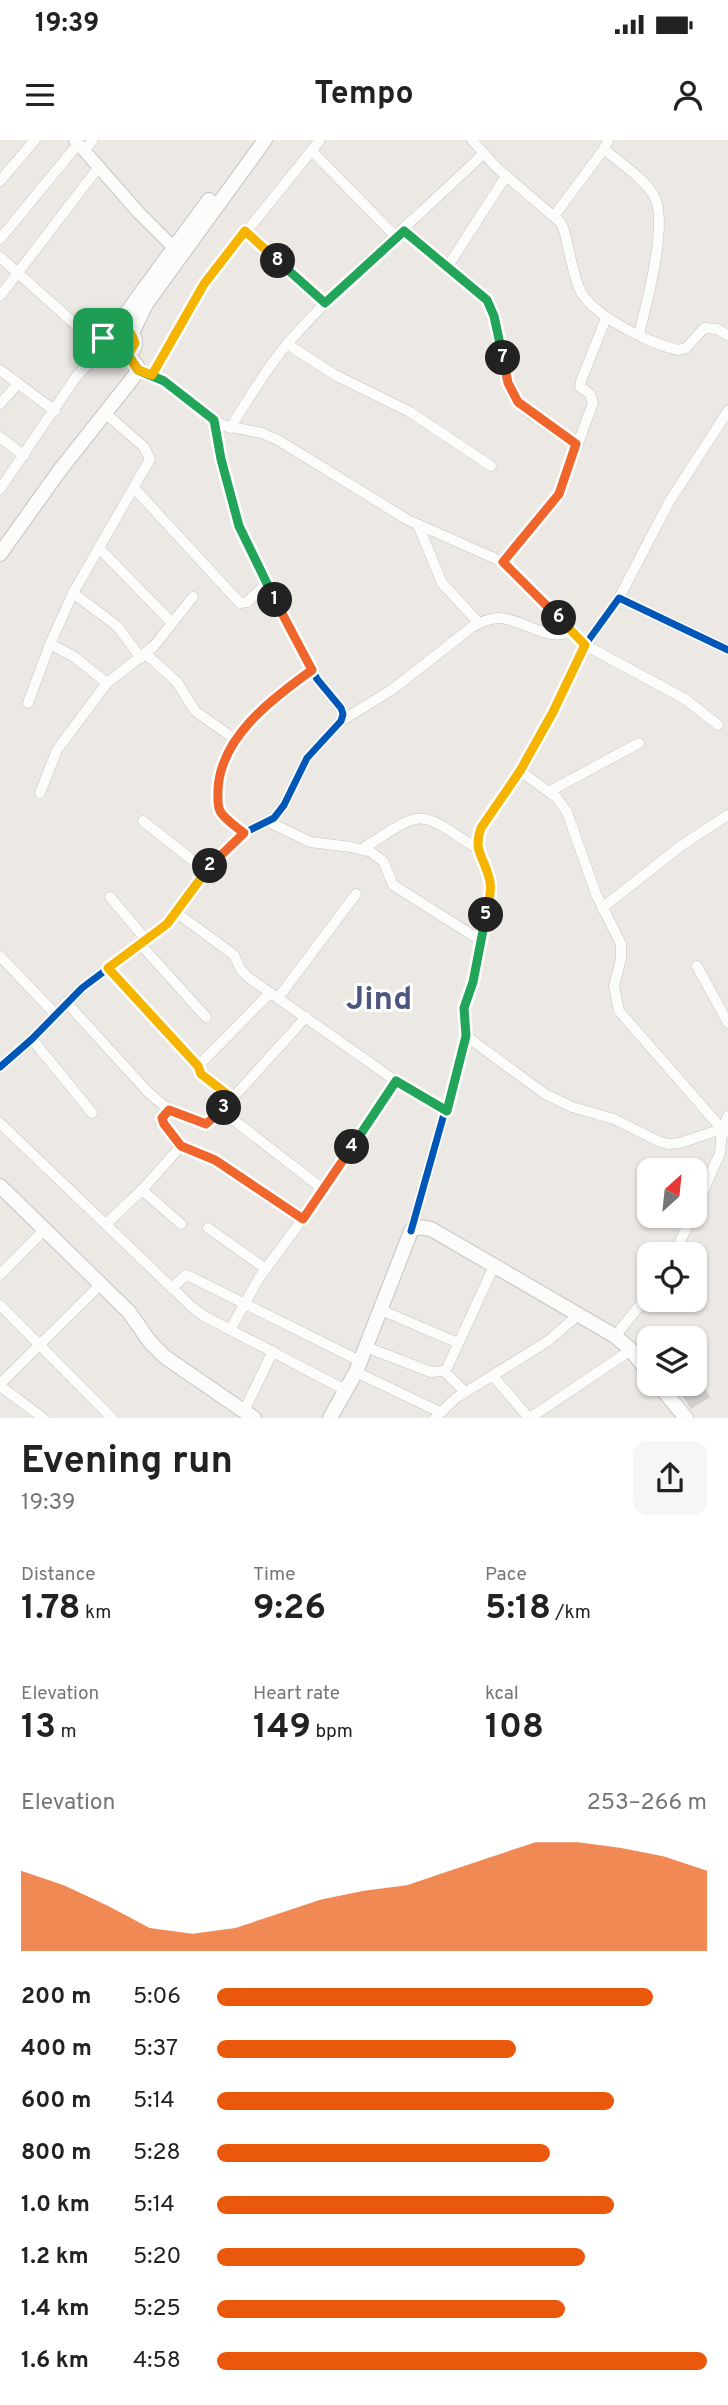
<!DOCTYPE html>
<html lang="en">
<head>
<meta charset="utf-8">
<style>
	:root { --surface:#fff; --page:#f6f6f6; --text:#222; --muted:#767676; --accent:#ea580c }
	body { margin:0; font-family:Overpass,sans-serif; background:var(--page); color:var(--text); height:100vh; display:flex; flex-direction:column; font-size:26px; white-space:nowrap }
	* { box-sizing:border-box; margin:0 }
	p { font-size:23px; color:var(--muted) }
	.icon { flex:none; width:38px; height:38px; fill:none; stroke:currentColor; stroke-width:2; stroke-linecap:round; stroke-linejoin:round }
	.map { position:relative; height:1278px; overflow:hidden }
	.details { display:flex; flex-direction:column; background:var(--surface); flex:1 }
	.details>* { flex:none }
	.needle { width:46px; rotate:27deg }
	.controls { position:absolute; left:637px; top:1018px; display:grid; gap:14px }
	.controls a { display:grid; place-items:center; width:70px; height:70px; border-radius:14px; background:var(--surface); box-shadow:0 2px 5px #0004; font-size:35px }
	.pin { position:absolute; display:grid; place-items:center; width:60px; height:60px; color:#fff; margin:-30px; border-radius:14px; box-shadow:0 4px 10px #0006 }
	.km { position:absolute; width:35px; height:35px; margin:-18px; border-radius:50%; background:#222; color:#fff; font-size:19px; line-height:35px; text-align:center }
	.round { display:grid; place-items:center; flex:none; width:74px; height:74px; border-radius:14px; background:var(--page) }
	.head { display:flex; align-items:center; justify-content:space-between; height:119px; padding:0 21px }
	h1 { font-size:38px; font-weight:700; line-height:52px }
	.figures { display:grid; grid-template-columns:repeat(3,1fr); gap:10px; height:119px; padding:7px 21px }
	.figures div { display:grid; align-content:center }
	.figures b { font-size:35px; font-weight:700 }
	.figures small { font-size:19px; font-weight:400 }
	.figures p { font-size:19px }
	.chart { height:196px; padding:14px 21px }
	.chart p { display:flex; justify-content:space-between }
	.chart svg { width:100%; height:126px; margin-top:7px; fill:var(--accent); opacity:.7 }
	ul { padding:0 21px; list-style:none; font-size:23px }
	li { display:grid; grid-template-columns:112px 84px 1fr; align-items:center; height:52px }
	li i { height:18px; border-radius:9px; background:var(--accent) }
	.status { display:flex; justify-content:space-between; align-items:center; height:49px; padding:0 35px; background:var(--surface); direction:ltr }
	.status svg { height:19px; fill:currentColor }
	header { display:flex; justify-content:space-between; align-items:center; height:91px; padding:0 21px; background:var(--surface); font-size:32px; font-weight:700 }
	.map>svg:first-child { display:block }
</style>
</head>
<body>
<div class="status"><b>19:39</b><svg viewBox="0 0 49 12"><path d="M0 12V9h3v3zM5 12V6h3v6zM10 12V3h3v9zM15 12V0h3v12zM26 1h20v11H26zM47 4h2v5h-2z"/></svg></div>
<header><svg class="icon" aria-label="menu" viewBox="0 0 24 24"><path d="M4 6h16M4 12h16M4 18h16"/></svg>Tempo<svg class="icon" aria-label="person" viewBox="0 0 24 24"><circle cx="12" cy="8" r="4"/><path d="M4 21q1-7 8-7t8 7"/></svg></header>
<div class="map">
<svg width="728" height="1278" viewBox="0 0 728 1278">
	<rect width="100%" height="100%" fill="#ece8e4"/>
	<polygon fill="#d1cecb" points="697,1237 710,1257 691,1269 678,1249 686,1244 695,1244"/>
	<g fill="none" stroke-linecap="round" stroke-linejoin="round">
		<g stroke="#c5c4c5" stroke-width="11">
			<g id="minor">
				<path d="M472,0L496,27L560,82L564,90C569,109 572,130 579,148C590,175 652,205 679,210L686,208L704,188L717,189L728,195"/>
				<path d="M604,9C620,23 641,36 653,54C670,78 646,166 639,194"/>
				<polyline points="84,11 93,0"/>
				<polyline points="312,11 396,97"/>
				<polyline points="0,41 35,0"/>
				<polyline points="554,76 604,9 608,0"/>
				<polyline points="245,91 325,164"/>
				<path d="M404,91L487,160C500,188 500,244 519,263C534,280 558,292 576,304"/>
				<polyline points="0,99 78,4"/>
				<polyline points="0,117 85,193 103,201"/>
				<polyline points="448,126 506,36"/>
				<polyline points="0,156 98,28"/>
				<polyline points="287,204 335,235 410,272 491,326"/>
				<polyline points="0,230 55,271"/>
				<polyline points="138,230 164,241 222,285 262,293 278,300 408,380 503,422 585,505 685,559 718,585"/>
				<polyline points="152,235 204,144 320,0"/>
				<polyline points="0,264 18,244"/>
				<path d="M230,288C248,260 265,230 287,204C347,136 418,77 483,14"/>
				<polyline points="0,297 24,316"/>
				<polyline points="134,348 240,463 247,462 267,443"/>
				<polyline points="0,349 76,237 104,207"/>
				<polyline points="418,385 442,443 479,483"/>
				<polyline points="99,408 172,483"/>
				<polyline points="503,422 559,354 593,263 590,254 580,247 581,241 606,178"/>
				<polyline points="73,453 117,486 141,518"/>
				<polyline points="619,458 669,362 728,271"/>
				<polyline points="50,504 73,516 107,543"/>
				<polyline points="146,514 177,542 195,571 236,600"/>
				<polyline points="28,563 50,504 73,453 150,319 144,307 105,273"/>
				<path d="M341,581L393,549L472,487C480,483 488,478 498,478C522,478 549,504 571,491"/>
				<polyline points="520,631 556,657 567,672 596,754 621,804 621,819 614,846 619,871 722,989 728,992"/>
				<polyline points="550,651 639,603"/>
				<polyline points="40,653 57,610 107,543 154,506 193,457"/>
				<polyline points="143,681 206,731"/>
				<polyline points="269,682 310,702 351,707 371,712 383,721 393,745 480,800"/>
				<path d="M244,693C237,687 225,680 220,671C217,665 218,657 218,650C220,599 274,557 312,530"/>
				<path d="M362,709C424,670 416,667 477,709"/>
				<polyline points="110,757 147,801"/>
				<polyline points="602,768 682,705 728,675"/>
				<polyline points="177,773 234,815 241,830 249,838 396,941 447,971"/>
				<polyline points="141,805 206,877"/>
				<polyline points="0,816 55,874"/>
				<polyline points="697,826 728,883"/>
				<polyline points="108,828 198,926 201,934 232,958"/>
				<polyline points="278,858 356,754"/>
				<polyline points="66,862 148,952 169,970"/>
				<polyline points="466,896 545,954 572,967 614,979 658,1001 668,1004 680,1003 722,989"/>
				<polyline points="32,899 92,973"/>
				<polyline points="198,926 270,853"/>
				<polyline points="0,927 32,899 82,848 167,784 206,731 231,703 244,693 274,678 284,665 307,618 341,581 343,574 341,568 317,539 242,396 221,319 214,280"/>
				<polyline points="222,971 324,1050"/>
				<polyline points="0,983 192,1167 204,1176 347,1251"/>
				<polyline points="181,1006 215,1021 303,1079"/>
				<polyline points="142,1050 181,1084"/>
				<polyline points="695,1070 720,1013 722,989 728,976"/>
				<path d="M106,1084L142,1050L181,1006L164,984V974L169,970C183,973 197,987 211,982L306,877"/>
				<polyline points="208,1088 266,1129"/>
				<polyline points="411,1091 466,896 464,868 473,842 490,754 488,735 477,709 477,698 481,688 520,631 553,572 585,505 619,458 728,510"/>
				<polyline points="674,1115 692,1076"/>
				<polyline points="0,1135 45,1089"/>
				<polyline points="172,1148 186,1135 191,1137 360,1221"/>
				<polyline points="0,1165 112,1278"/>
				<polyline points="381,1170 458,1203"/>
				<polyline points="230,1190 259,1138 324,1050 396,941"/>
				<polyline points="615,1196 649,1154"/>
				<polyline points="366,1207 431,1232 444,1231 448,1226 494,1126"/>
				<polyline points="444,1231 465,1252"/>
				<polyline points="356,1232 440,1272"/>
				<polyline points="493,1236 529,1278"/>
				<polyline points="0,1244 101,1144"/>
				<polyline points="0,1246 43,1278"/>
				<polyline points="244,1271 273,1211"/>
				<polyline points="435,1278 456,1258 548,1201 578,1175"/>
				<polyline points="530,1278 631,1210"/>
			</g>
		</g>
		<g stroke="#c5c4c5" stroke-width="14">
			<polyline id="tertiary" points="75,0 139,73 181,115"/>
		</g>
		<g stroke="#c5c4c5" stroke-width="16">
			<g id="secondary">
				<polyline points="117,186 209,60"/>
				<circle cx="119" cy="202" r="16"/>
				<polyline points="132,193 146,164 265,0"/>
				<polyline points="0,414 60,330 136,234 137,226 128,215"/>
				<polyline points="0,1046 129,1172 150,1202 165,1217 254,1278"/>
				<polyline points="658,1244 686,1278"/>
				<polyline points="330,1278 356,1232 411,1091 418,1087 431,1089 615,1196 631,1210 649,1233"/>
			</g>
		</g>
		<use href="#minor" stroke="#fcfcfb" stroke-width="10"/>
		<use href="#tertiary" stroke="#fcfcfb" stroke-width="12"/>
		<use href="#secondary" stroke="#fcfcfb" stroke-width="14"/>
		<g stroke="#fff" stroke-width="11">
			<g id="cycleway">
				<polyline points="0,927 32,899 82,848 167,784 206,731 231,703 244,693 274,678 284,665 307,618 341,581 343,574 341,568 317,539 242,396 221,319 214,280"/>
				<polyline points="411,1091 466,896 464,868 473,842 490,754 488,735 477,709 477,698 481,688 520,631 553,572 585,505 619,458 728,510"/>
			</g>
		</g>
		<use href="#cycleway" stroke="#0057b8" stroke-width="7"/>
	</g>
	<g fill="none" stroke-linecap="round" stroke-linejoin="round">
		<g stroke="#fff" stroke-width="14">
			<path id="split-1" d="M103,198C103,214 114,220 128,215L138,230L164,241L214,280L221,319L239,386L275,460"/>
		</g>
		<g stroke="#fff" stroke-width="14">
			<path id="split-2" d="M210,726L244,693C237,687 225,680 220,671C217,665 218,657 218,650C220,597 273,558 312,530L275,460"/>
		</g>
		<g stroke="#fff" stroke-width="14">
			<polyline id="split-3" points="210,726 167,784 108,828 198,926 201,934 232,958 224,968"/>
		</g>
		<g stroke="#fff" stroke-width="14">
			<polyline id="split-4" points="224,968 206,984 169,970 162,978 164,984 181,1006 215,1020 303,1079 352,1007"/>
		</g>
		<g stroke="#fff" stroke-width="14">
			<polyline id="split-5" points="352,1007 396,941 447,971 466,896 464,868 473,842 486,775"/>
		</g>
		<g stroke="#fff" stroke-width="14">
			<path id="split-6" d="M486,775C488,764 492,753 490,742C486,719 472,712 481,688L520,631L553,572L585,505L559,478"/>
		</g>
		<g stroke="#fff" stroke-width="14">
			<polyline id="split-7" points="503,218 508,243 518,262 576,304 559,354 503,422 559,478"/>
		</g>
		<g stroke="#fff" stroke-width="14">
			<polyline id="split-8" points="278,121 325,163 404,91 487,160 494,176 503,218"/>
		</g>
		<g stroke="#fff" stroke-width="14">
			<path id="split-9" d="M103,198C112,180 130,184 135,203L128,215L138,230L152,235L204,144L245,91L278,121"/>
		</g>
		<use href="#split-1" stroke="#22a559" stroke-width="9"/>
		<use href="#split-2" stroke="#f0652b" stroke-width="9"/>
		<use href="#split-3" stroke="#f5b400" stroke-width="9"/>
		<use href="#split-4" stroke="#f0652b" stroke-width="9"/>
		<use href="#split-5" stroke="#22a559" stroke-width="9"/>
		<use href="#split-6" stroke="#f5b400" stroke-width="9"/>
		<use href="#split-7" stroke="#f0652b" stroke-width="9"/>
		<use href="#split-8" stroke="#22a559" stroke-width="9"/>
		<use href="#split-9" stroke="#f5b400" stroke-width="9"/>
	</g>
	<g text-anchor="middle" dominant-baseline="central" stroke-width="6" stroke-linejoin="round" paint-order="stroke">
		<g font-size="33" font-weight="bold" fill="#4d5680" stroke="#fff">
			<text x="379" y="861">Jind</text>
		</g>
	</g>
</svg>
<div class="controls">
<a><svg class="needle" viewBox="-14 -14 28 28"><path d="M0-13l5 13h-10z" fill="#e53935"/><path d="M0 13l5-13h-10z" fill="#767676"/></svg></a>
<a><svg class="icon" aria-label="locate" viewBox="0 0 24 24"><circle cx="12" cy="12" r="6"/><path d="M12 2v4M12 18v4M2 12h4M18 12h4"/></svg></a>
<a><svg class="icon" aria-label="layers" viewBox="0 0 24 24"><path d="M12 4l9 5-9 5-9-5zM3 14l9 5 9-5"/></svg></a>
</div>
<div class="pin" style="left:103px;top:198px;background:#1e9e55"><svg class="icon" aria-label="arrive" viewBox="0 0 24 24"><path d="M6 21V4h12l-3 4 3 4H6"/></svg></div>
<b class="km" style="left:275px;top:460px">1</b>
<b class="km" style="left:210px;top:726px">2</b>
<b class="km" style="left:224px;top:968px">3</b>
<b class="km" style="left:352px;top:1007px">4</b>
<b class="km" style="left:486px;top:775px">5</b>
<b class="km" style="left:559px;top:478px">6</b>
<b class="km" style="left:503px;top:218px">7</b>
<b class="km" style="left:278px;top:121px">8</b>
</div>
<section class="details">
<div class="head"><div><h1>Evening run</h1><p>19:39</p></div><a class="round"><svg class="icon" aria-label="share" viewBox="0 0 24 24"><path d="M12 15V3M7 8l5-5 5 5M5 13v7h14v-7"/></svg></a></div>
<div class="figures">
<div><p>Distance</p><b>1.78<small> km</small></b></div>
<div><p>Time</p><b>9:26</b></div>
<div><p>Pace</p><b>5:18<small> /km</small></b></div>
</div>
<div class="figures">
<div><p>Elevation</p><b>13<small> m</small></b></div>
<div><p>Heart rate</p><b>149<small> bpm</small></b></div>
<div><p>kcal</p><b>108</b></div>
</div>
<div class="chart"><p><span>Elevation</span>253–266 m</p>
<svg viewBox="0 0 160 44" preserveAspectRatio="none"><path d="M0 44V16L10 21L20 28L30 36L40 38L50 36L60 31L70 26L80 23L90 21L100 16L110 11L120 6L130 6L140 8L150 11L160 16V44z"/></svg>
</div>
<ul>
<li><b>200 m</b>5:06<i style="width:89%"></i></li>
<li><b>400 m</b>5:37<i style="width:61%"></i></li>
<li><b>600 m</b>5:14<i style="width:81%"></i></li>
<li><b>800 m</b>5:28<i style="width:68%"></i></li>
<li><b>1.0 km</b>5:14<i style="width:81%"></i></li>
<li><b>1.2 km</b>5:20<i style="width:75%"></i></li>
<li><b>1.4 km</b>5:25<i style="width:71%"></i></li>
<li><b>1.6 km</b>4:58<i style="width:100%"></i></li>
</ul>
</section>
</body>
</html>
